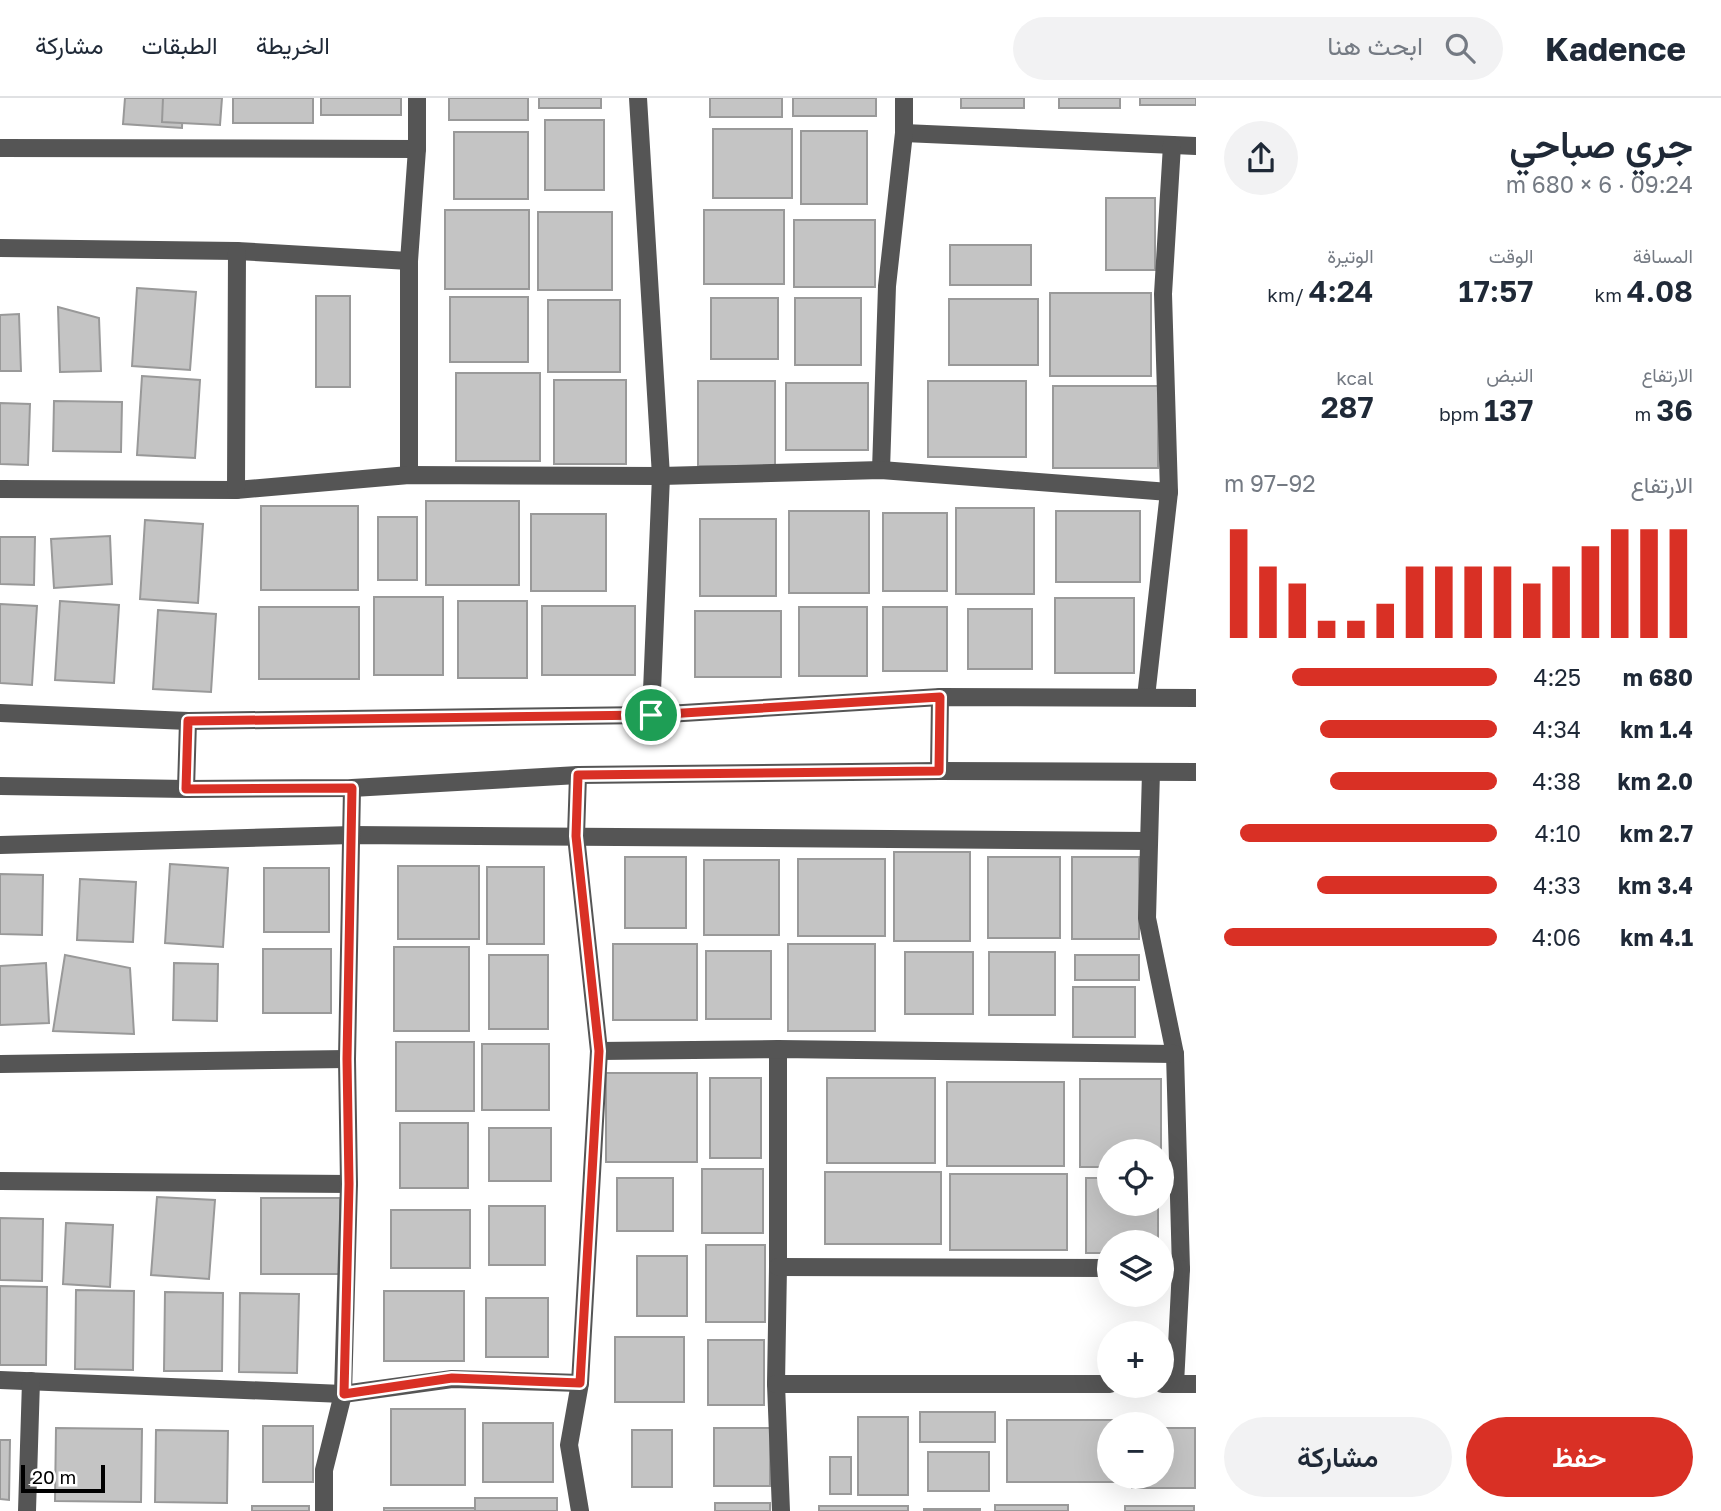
<!DOCTYPE html>
<html lang="ar">
<head>
<meta charset="utf-8">
<style>
	:root { --surface:#fff; --page:#f2f2f3; --text:#1f2937; --muted:#747a83; --line:#e0e1e3; --accent:#d93025 }
	body { margin:0; font-family:"Golos Text",Vazirmatn,sans-serif; background:var(--page); color:var(--text); direction:rtl; height:100vh; display:flex; flex-direction:column; font-size:26px; white-space:nowrap }
	* { box-sizing:border-box; margin:0 }
	p { font-size:23px; color:var(--muted) }
	.icon { flex:none; width:38px; height:38px; fill:none; stroke:currentColor; stroke-width:2; stroke-linecap:round; stroke-linejoin:round }
	.map { position:relative; flex:1; overflow:hidden; direction:ltr }
	.details { display:flex; flex-direction:column; background:var(--surface); width:525px }
	.details>* { flex:none }
	.tools { position:absolute; left:1097px; top:1041px; display:grid; gap:14px }
	.tools a { display:grid; place-items:center; width:77px; height:77px; border-radius:50%; background:var(--surface); box-shadow:0 7px 28px #0002; font-size:35px }
	.scale { position:absolute; left:21px; bottom:18px; width:84px; box-sizing:border-box; padding-left:7px; border:4px solid #000; border-top:0; font-size:19px; line-height:24px; white-space:nowrap; color:#000; -webkit-text-stroke:5px #fff; paint-order:stroke }
	.pin { position:absolute; display:grid; place-items:center; width:60px; height:60px; color:#fff; margin:-30px; border:4px solid #fff; border-radius:50%; box-shadow:0 2px 7px #0007 }
	.round { display:grid; place-items:center; flex:none; width:74px; height:74px; border-radius:37px; background:var(--page) }
	.head { display:flex; align-items:center; justify-content:space-between; height:119px; padding:0 28px }
	h1 { font-size:38px; font-weight:600; line-height:52px }
	.metrics { display:grid; grid-template-columns:repeat(3,1fr); gap:10px; height:119px; padding:7px 28px }
	.metrics div { display:grid; align-content:center }
	.metrics b { font-size:30px; font-weight:600 }
	.metrics small { font-size:19px; font-weight:400 }
	.metrics p { font-size:19px }
	.chart { height:196px; padding:14px 28px }
	.chart p { display:flex; justify-content:space-between }
	.chart svg { width:100%; height:126px; margin-top:7px; stroke:var(--accent); stroke-width:6 }
	.button { display:flex; gap:14px; margin-top:auto; padding:14px 28px }
	.button a { flex:1; height:80px; border-radius:42px; background:var(--accent); color:#fff; font-size:28px; font-weight:600; line-height:80px; text-align:center }
	.button a+a { background:var(--page); color:var(--text) }
	ul { padding:0 28px; list-style:none; font-size:23px }
	li { display:grid; grid-template-columns:112px 84px 1fr; align-items:center; height:52px }
	li i { height:18px; border-radius:9px; background:var(--accent) }
	header { display:flex; align-items:center; gap:42px; box-sizing:border-box; height:98px; padding:0 35px; background:var(--surface); border-bottom:2px solid var(--line) }
	header strong { font-size:33px }
	nav { display:flex; gap:38px; margin-inline-start:auto; font-size:24px }
	.search { width:490px; height:63px; background:var(--page); display:flex; align-items:center; gap:18px; box-sizing:border-box; padding:0 24px; border-radius:38px; color:var(--muted); font-size:26px }
	main { display:flex; flex:1; min-height:0 }
	.map>svg:first-child { display:block }
</style>
</head>
<body>
<header>
<strong>Kadence</strong>
<div class="search"><svg class="icon" aria-label="search" viewBox="0 0 24 24"><circle cx="10" cy="10" r="6"/><path d="M15 15l6 6"/></svg>ابحث هنا</div>
<nav><a>الخريطة</a><a>الطبقات</a><a>مشاركة</a></nav>
</header>
<main>
<section class="details">
<div class="head"><div><h1>جري صباحي</h1><p>09:24 · 6 × 680 m</p></div><a class="round"><svg class="icon" aria-label="share" viewBox="0 0 24 24"><path d="M12 15V3M7 8l5-5 5 5M5 13v7h14v-7"/></svg></a></div>
<div class="metrics">
<div><p>المسافة</p><b>4.08<small> km</small></b></div>
<div><p>الوقت</p><b>17:57</b></div>
<div><p>الوتيرة</p><b>4:24<small> /km</small></b></div>
</div>
<div class="metrics">
<div><p>الارتفاع</p><b>36<small> m</small></b></div>
<div><p>النبض</p><b>137<small> bpm</small></b></div>
<div><p>kcal</p><b>287</b></div>
</div>
<div class="chart"><p><span>الارتفاع</span>92–97 m</p>
<svg viewBox="0 0 160 44" preserveAspectRatio="none"><path d="M5 44V6M15 44V19M25 44V25M35 44V38M45 44V38M55 44V32M65 44V19M75 44V19M85 44V19M95 44V19M105 44V25M115 44V19M125 44V12M135 44V6M145 44V6M155 44V6"/></svg>
</div>
<ul>
<li><b>680 m</b>4:25<i style="width:75%"></i></li>
<li><b>1.4 km</b>4:34<i style="width:65%"></i></li>
<li><b>2.0 km</b>4:38<i style="width:61%"></i></li>
<li><b>2.7 km</b>4:10<i style="width:94%"></i></li>
<li><b>3.4 km</b>4:33<i style="width:66%"></i></li>
<li><b>4.1 km</b>4:06<i style="width:100%"></i></li>
</ul>
<div class="button"><a>حفظ</a><a>مشاركة</a></div>
</section>
<div class="map">
<svg width="1196" height="1413" viewBox="0 0 1196 1413">
	<rect width="100%" height="100%" fill="#fff"/>
	<g fill="#c4c4c4" stroke="#999" stroke-width="2">
		<polygon points="125,0 183,0 182,30 123,26"/>
		<polygon points="163,0 222,0 220,27 162,24"/>
		<rect x="233" y="0" width="80" height="25"/>
		<rect x="321" y="0" width="80" height="17"/>
		<rect x="449" y="0" width="79" height="22"/>
		<rect x="539" y="0" width="62" height="10"/>
		<rect x="710" y="0" width="72" height="19"/>
		<rect x="793" y="0" width="83" height="18"/>
		<rect x="961" y="0" width="63" height="10"/>
		<rect x="1059" y="0" width="61" height="10"/>
		<rect x="1140" y="0" width="56" height="7"/>
		<rect x="545" y="22" width="59" height="70"/>
		<rect x="713" y="31" width="79" height="69"/>
		<rect x="801" y="33" width="66" height="73"/>
		<rect x="454" y="34" width="74" height="67"/>
		<rect x="1106" y="100" width="49" height="72"/>
		<rect x="445" y="112" width="84" height="79"/>
		<rect x="704" y="112" width="80" height="74"/>
		<rect x="538" y="114" width="74" height="78"/>
		<rect x="794" y="122" width="81" height="67"/>
		<rect x="950" y="147" width="81" height="40"/>
		<polygon points="137,190 196,194 190,272 132,268"/>
		<rect x="1050" y="195" width="101" height="83"/>
		<rect x="316" y="198" width="34" height="91"/>
		<rect x="450" y="199" width="78" height="65"/>
		<rect x="711" y="200" width="67" height="61"/>
		<rect x="795" y="200" width="66" height="67"/>
		<rect x="949" y="201" width="89" height="66"/>
		<rect x="548" y="202" width="72" height="72"/>
		<polygon points="58,209 99,220 101,273 60,274"/>
		<polygon points="19,216 21,273 0,273 0,217"/>
		<rect x="456" y="275" width="84" height="88"/>
		<polygon points="142,278 200,282 195,360 137,357"/>
		<rect x="554" y="282" width="72" height="84"/>
		<rect x="698" y="283" width="77" height="85"/>
		<rect x="928" y="283" width="98" height="76"/>
		<rect x="786" y="285" width="82" height="67"/>
		<rect x="1053" y="288" width="105" height="82"/>
		<polygon points="54,303 122,304 121,354 53,353"/>
		<polygon points="0,305 30,306 28,367 0,366"/>
		<rect x="426" y="403" width="93" height="84"/>
		<rect x="261" y="408" width="97" height="84"/>
		<rect x="956" y="410" width="78" height="86"/>
		<rect x="789" y="413" width="80" height="82"/>
		<rect x="1056" y="413" width="84" height="71"/>
		<rect x="883" y="415" width="64" height="78"/>
		<rect x="531" y="416" width="75" height="77"/>
		<rect x="378" y="419" width="39" height="63"/>
		<rect x="700" y="421" width="76" height="77"/>
		<polygon points="145,422 203,426 198,505 140,501"/>
		<polygon points="110,438 112,486 54,490 51,441"/>
		<polygon points="0,439 35,439 34,487 0,486"/>
		<rect x="374" y="499" width="69" height="78"/>
		<rect x="1055" y="500" width="79" height="75"/>
		<polygon points="60,503 119,507 114,585 55,582"/>
		<rect x="458" y="503" width="69" height="77"/>
		<polygon points="0,506 37,508 32,587 0,585"/>
		<rect x="542" y="508" width="93" height="69"/>
		<rect x="259" y="509" width="100" height="72"/>
		<rect x="799" y="509" width="68" height="69"/>
		<rect x="883" y="509" width="64" height="64"/>
		<rect x="968" y="511" width="64" height="60"/>
		<polygon points="158,512 216,516 211,594 153,591"/>
		<rect x="695" y="513" width="86" height="66"/>
		<rect x="894" y="754" width="76" height="89"/>
		<rect x="625" y="759" width="61" height="71"/>
		<rect x="988" y="759" width="72" height="81"/>
		<rect x="1072" y="759" width="67" height="82"/>
		<rect x="798" y="761" width="87" height="77"/>
		<rect x="704" y="762" width="75" height="75"/>
		<polygon points="170,766 228,770 223,849 165,845"/>
		<rect x="398" y="768" width="81" height="73"/>
		<rect x="487" y="769" width="57" height="77"/>
		<rect x="264" y="770" width="65" height="64"/>
		<polygon points="0,776 43,777 42,837 0,836"/>
		<polygon points="80,781 136,784 133,844 77,842"/>
		<rect x="613" y="846" width="84" height="76"/>
		<rect x="788" y="846" width="87" height="87"/>
		<rect x="394" y="849" width="75" height="84"/>
		<rect x="263" y="851" width="68" height="64"/>
		<rect x="706" y="853" width="65" height="68"/>
		<rect x="905" y="854" width="68" height="62"/>
		<rect x="989" y="854" width="66" height="63"/>
		<polygon points="65,857 130,870 134,936 53,933"/>
		<rect x="489" y="857" width="59" height="74"/>
		<rect x="1075" y="857" width="64" height="25"/>
		<polygon points="46,865 49,925 0,927 0,868"/>
		<polygon points="174,865 218,866 217,923 173,922"/>
		<rect x="1073" y="889" width="62" height="50"/>
		<rect x="396" y="944" width="78" height="69"/>
		<rect x="482" y="946" width="67" height="66"/>
		<rect x="606" y="975" width="91" height="89"/>
		<rect x="710" y="980" width="51" height="80"/>
		<rect x="827" y="980" width="108" height="85"/>
		<polygon points="1080,981 1161,981 1161,1054 1110,1054 1110,1069 1080,1069"/>
		<rect x="947" y="984" width="117" height="84"/>
		<rect x="400" y="1025" width="68" height="65"/>
		<rect x="489" y="1030" width="62" height="53"/>
		<rect x="702" y="1071" width="61" height="64"/>
		<rect x="825" y="1074" width="116" height="72"/>
		<rect x="950" y="1076" width="117" height="76"/>
		<rect x="617" y="1080" width="56" height="53"/>
		<polygon points="1086,1080 1110,1080 1110,1106 1158,1106 1158,1144 1110,1144 1110,1155 1086,1155"/>
		<polygon points="157,1099 215,1102 209,1181 151,1177"/>
		<rect x="261" y="1100" width="79" height="76"/>
		<rect x="489" y="1108" width="56" height="59"/>
		<rect x="391" y="1112" width="79" height="58"/>
		<polygon points="0,1120 43,1121 42,1183 0,1182"/>
		<polygon points="66,1125 113,1127 110,1189 63,1186"/>
		<rect x="706" y="1147" width="59" height="77"/>
		<rect x="637" y="1158" width="50" height="60"/>
		<polygon points="0,1188 47,1189 46,1267 0,1267"/>
		<polygon points="76,1192 134,1193 133,1272 75,1271"/>
		<rect x="384" y="1193" width="80" height="70"/>
		<polygon points="165,1194 223,1195 222,1273 164,1273"/>
		<polygon points="240,1195 299,1196 297,1275 239,1274"/>
		<rect x="486" y="1200" width="62" height="59"/>
		<rect x="615" y="1239" width="69" height="65"/>
		<rect x="708" y="1242" width="56" height="65"/>
		<rect x="391" y="1311" width="74" height="76"/>
		<rect x="920" y="1314" width="75" height="30"/>
		<rect x="858" y="1319" width="50" height="78"/>
		<polygon points="1007,1322 1116,1322 1116,1326 1110,1326 1110,1379 1116,1379 1116,1384 1007,1384"/>
		<rect x="483" y="1325" width="70" height="59"/>
		<rect x="263" y="1328" width="50" height="56"/>
		<polygon points="56,1330 142,1331 141,1404 55,1403"/>
		<rect x="714" y="1330" width="56" height="58"/>
		<polygon points="1162,1330 1195,1330 1195,1390 1132,1390 1132,1379 1162,1379"/>
		<polygon points="156,1332 228,1333 227,1405 155,1404"/>
		<rect x="632" y="1332" width="40" height="57"/>
		<polygon points="0,1342 10,1342 9,1402 0,1401"/>
		<rect x="928" y="1354" width="61" height="39"/>
		<rect x="830" y="1359" width="21" height="37"/>
		<rect x="475" y="1400" width="82" height="13"/>
		<rect x="715" y="1405" width="55" height="8"/>
		<rect x="995" y="1407" width="73" height="6"/>
		<rect x="252" y="1408" width="57" height="5"/>
		<rect x="819" y="1408" width="89" height="5"/>
		<rect x="1125" y="1408" width="69" height="5"/>
		<rect x="384" y="1410" width="91" height="3"/>
		<rect x="924" y="1411" width="56" height="2"/>
	</g>
	<g fill="none" stroke-linecap="round" stroke-linejoin="round">
		<g stroke="#555" stroke-width="18">
			<polyline points="638,0 661,378 651,617"/>
			<polyline points="904,35 1196,48"/>
			<polyline points="0,50 417,51"/>
			<polyline points="0,150 237,153 409,163"/>
			<polyline points="881,372 887,188 904,35 904,0"/>
			<polyline points="409,377 409,163 417,51 417,0"/>
			<polyline points="0,391 236,392 409,377 661,378 881,372 1169,394"/>
			<polyline points="236,392 237,153"/>
			<polyline points="1146,599 1169,394 1163,196 1172,47"/>
			<polyline points="0,615 188,623 651,617 940,599 1196,600"/>
			<polyline points="939,673 940,599"/>
			<polyline points="1151,674 1147,820 1175,956 1181,1171 1175,1286"/>
			<polyline points="578,677 576,738 599,953 580,1285 569,1347 580,1413"/>
			<polyline points="0,688 186,691 352,690 578,677 939,673 1196,674"/>
			<polyline points="186,691 188,623"/>
			<polyline points="0,747 352,737 1149,743"/>
			<polyline points="778,951 778,1169 776,1286 781,1413"/>
			<polyline points="599,953 778,951 1175,956"/>
			<polyline points="0,966 347,961"/>
			<polyline points="0,1083 349,1086"/>
			<polyline points="778,1169 1110,1170"/>
			<polyline points="1162,1171 1181,1171"/>
			<polyline points="0,1282 343,1296 452,1281 580,1285"/>
			<polyline points="776,1286 1110,1286"/>
			<polyline points="1162,1286 1196,1286"/>
			<polyline points="27,1413 31,1283"/>
			<polyline points="324,1413 324,1372 343,1296 349,1086 347,961 352,690"/>
		</g>
	</g>
	<g fill="none" stroke-linecap="round" stroke-linejoin="round">
		<g stroke="#fff" stroke-width="14">
			<polygon id="route" points="940,599 939,673 578,677 576,738 599,953 580,1285 452,1280 344,1296 349,1086 347,961 352,690 186,691 188,623 651,617"/>
		</g>
		<use href="#route" stroke="#d93025" stroke-width="9"/>
	</g>
</svg>
<div class="tools">
<a><svg class="icon" aria-label="locate" viewBox="0 0 24 24"><circle cx="12" cy="12" r="6"/><path d="M12 2v4M12 18v4M2 12h4M18 12h4"/></svg></a>
<a><svg class="icon" aria-label="layers" viewBox="0 0 24 24"><path d="M12 4l9 5-9 5-9-5zM3 14l9 5 9-5"/></svg></a>
<a>+</a>
<a>−</a>
</div>
<div class="scale">20 m</div>
<div class="pin" style="left:651px;top:617px;background:#1e9e55"><svg class="icon" aria-label="arrive" viewBox="0 0 24 24"><path d="M6 21V4h12l-3 4 3 4H6"/></svg></div>
</div>
</main>
</body>
</html>
